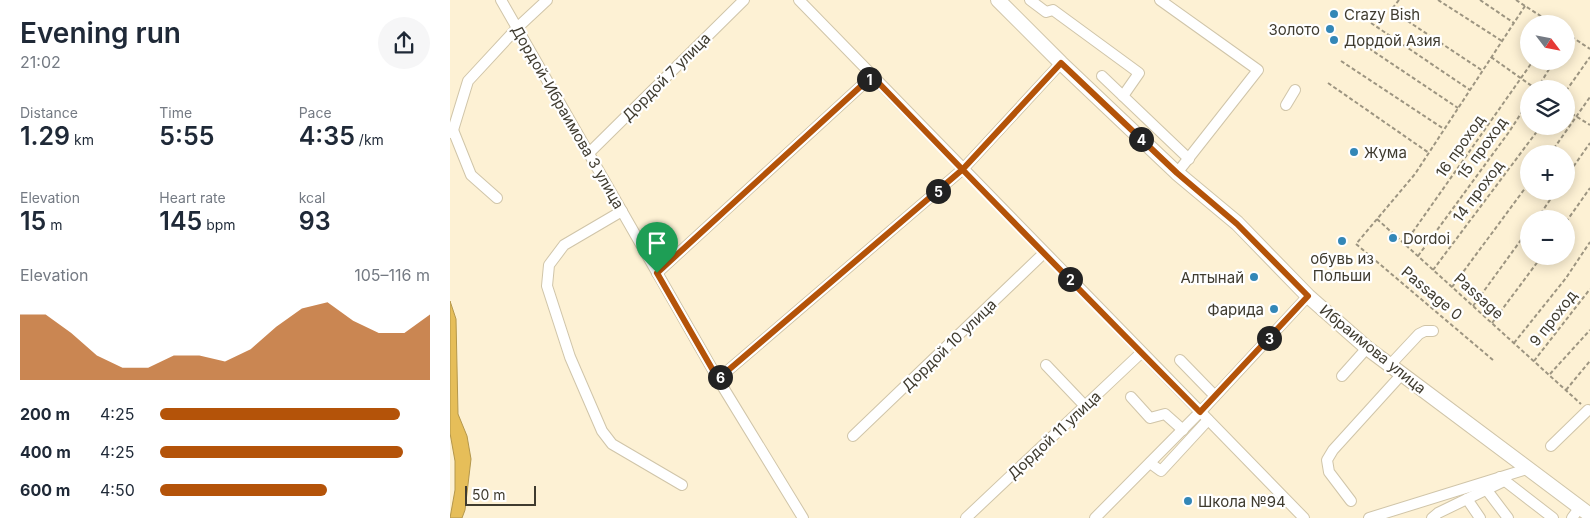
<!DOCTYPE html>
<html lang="en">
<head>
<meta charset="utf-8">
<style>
	:root { --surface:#fff; --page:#f6f6f7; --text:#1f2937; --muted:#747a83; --accent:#b45309 }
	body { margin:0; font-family:Inter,sans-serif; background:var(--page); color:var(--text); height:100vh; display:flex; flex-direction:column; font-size:19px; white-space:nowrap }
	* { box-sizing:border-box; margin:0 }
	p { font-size:16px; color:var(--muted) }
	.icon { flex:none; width:28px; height:28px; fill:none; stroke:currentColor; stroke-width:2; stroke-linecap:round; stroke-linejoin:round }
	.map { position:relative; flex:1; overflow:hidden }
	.panel { display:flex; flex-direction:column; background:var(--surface); width:450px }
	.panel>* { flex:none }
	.needle { width:32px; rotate:122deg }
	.tools { position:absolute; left:1070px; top:15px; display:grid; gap:10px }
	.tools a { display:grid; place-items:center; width:55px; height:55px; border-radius:50%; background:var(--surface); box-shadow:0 2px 12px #0003; font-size:25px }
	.scale { position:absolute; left:15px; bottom:12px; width:71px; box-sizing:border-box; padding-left:5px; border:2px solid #3f3b2f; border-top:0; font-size:14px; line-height:18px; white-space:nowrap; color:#3f3b2f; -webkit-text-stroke:4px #fff; paint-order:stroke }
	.pin { position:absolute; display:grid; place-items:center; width:42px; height:42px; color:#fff; margin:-51px -21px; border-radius:50% 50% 50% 0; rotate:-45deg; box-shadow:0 0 5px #0007 }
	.pin .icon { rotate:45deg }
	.km { position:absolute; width:25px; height:25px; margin:-12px; border-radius:50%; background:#222; color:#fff; font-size:14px; line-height:25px; text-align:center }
	.round { display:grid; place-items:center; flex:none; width:52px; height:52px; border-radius:26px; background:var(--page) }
	.headline { display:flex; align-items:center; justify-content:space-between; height:85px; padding:0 20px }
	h1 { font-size:28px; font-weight:600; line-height:38px }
	.figures { display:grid; grid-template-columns:repeat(3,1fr); gap:8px; height:85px; padding:5px 20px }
	.figures div { display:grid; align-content:center }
	.figures b { font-size:25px; font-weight:600 }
	.figures small { font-size:14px; font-weight:400 }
	.figures p { font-size:14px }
	.chart { height:140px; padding:10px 20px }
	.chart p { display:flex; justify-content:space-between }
	.chart svg { width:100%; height:90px; margin-top:5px; fill:var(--accent); opacity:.7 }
	ul { padding:0 20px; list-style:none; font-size:16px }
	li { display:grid; grid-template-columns:80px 60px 1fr; align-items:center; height:38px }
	li i { height:12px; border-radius:6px; background:var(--accent) }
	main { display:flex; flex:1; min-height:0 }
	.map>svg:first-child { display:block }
</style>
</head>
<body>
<main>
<section class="panel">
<div class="headline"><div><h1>Evening run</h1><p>21:02</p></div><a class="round"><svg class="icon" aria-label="share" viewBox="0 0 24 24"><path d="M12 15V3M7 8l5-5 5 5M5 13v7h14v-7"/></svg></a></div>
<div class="figures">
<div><p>Distance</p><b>1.29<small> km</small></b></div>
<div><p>Time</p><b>5:55</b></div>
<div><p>Pace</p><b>4:35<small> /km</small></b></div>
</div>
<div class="figures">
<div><p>Elevation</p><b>15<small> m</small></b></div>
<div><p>Heart rate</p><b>145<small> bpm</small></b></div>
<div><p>kcal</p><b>93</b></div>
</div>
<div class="chart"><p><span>Elevation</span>105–116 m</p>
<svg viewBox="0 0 160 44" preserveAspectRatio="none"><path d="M0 44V12L10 12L20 21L30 32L40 38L50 38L60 32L70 32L80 35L90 29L100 18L110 9L120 6L130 15L140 21L150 21L160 12V44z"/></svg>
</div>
<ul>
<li><b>200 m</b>4:25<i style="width:89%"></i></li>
<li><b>400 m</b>4:25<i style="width:90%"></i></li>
<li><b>600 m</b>4:50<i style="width:62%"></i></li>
</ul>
</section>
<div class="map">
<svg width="1140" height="518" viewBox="0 0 1140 518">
	<rect width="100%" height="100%" fill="#fdf1d4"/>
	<polygon fill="#e6be59" stroke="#b4974c" points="0,301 6,319 8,414 17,436 21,459 15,510 12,518 0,518 5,490 5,461 0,433"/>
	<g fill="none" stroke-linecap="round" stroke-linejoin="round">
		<g stroke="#d0c5a9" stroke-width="12">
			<g id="minor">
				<polyline points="51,0 268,379 353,518"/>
				<polyline points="349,0 854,518"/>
				<polyline points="580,0 596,12 603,10 689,73 673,96"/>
				<polyline points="710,0 808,70 727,173"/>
				<polyline points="652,76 739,159"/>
				<polyline points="836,105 845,90"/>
				<polyline points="3,130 21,175 47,198"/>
				<polyline points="0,133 3,130 18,81 67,28 97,0"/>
				<polyline points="139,153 294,0"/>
				<polyline points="172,211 114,245 99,265 97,286 120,357 152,431 162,444 232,485"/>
				<polyline points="207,273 422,76"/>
				<polyline points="730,360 765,396"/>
				<polyline points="596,365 635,406"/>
				<polyline points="940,365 969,334 975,331 983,331"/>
				<polyline points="892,376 917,348"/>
				<polyline points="268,379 513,169 611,63"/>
				<polyline points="681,397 700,418 715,414 733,430"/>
				<polyline points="403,436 594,253"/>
				<polyline points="1101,446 1138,410"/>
				<polyline points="700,463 711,471 758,420"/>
				<polyline points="1050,477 1103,518"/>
				<polyline points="1036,489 1058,518"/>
				<polyline points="1017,499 1030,518"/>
				<polyline points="901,501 879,472 877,460 883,450 952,374"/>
				<polyline points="516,518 691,353"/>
				<polyline points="645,518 756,406 858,296"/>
				<polyline points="919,518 1077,469"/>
				<polyline points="982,518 988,513 1052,482"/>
				<polyline points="1122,518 1130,507"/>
			</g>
		</g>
		<g stroke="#d0c5a9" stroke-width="16">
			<polyline id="major" points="548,0 611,63 727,173 787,223 858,296 917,348 1140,515"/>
		</g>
		<g stroke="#9d9581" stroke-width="2" stroke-dasharray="4 2.5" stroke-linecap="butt">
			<polyline points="949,0 941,10 1033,71"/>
			<polyline points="988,0 1052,41"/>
			<polyline points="1030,0 1064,23"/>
			<polyline points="1066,0 1103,24"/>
			<polyline points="921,23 1020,90"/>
			<polyline points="1116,33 1140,49"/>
			<polyline points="908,41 1008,108"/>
			<polyline points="1116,43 1120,36"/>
			<polyline points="1041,57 1086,89"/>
			<polyline points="891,61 994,129"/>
			<polyline points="878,83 979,153"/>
			<polyline points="1087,89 1104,61"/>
			<polyline points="1116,91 1140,57"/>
			<polyline points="1116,110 1140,125"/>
			<polyline points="1100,154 1140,97"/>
			<polyline points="1116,177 1140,143"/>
			<polyline points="927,219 1131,404"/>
			<polyline points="1087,219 1106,191"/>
			<polyline points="1116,222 1140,188"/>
			<polyline points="955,243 1083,61"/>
			<polyline points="968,256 1059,132 1079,101"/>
			<polyline points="983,270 1091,126"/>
			<polyline points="1002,287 1079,183"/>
			<polyline points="1023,306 1079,229"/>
			<polyline points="1042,323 1092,256"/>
			<polyline points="1064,343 1116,278 1140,242"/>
			<polyline points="1043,360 906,244 965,174 1075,6"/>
			<polyline points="1084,361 1140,289"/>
			<polyline points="1100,374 1140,330"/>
			<polyline points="1116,390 1140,361"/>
		</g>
		<use href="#minor" stroke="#fff" stroke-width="10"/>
		<use href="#major" stroke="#fff" stroke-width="14"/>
	</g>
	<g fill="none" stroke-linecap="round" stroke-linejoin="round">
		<g stroke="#fff" stroke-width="10">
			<path id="route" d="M207,273L422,76C531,189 640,301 750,412L858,296L787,224L727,173L611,63L513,169L268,379L207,273"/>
		</g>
		<use href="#route" stroke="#b45309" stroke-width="6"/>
	</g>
	<g fill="#3387b7" stroke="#fff" stroke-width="2">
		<circle cx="884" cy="14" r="5"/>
		<circle cx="880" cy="29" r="5"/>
		<circle cx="884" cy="40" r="5"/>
		<circle cx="904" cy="152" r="5"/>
		<circle cx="943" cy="238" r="5"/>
		<circle cx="892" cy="241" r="5"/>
		<circle cx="804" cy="277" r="5"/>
		<circle cx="824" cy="309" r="5"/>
		<circle cx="738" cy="501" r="5"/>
	</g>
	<g text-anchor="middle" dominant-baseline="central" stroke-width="4.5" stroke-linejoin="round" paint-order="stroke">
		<g font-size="15" fill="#3f3b2f" stroke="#fff" text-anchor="start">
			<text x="894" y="14">Crazy Bish</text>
			<text x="870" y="29" text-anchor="end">Золото</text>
			<text x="894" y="40">Дордой Азия</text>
			<text x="914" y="152">Жума</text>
			<text x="953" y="238">Dordoi</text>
			<text x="892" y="258" text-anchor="middle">обувь из<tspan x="892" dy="17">Польши</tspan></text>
			<text x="794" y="277" text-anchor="end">Алтынай</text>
			<text x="814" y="309" text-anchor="end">Фарида</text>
			<text x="748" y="501">Школа №94</text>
		</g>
		<g font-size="15" fill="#3f3b2f" stroke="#fff">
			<text transform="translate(216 77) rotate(-45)">Дордой 7 улица</text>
			<text transform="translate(118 117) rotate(60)">Дордой-Ибраимова 3 улица</text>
			<text transform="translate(1010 146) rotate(-55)">16 проход</text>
			<text transform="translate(1032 148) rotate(-54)">15 проход</text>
			<text transform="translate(1028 191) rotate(-53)">14 проход</text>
			<text transform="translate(982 293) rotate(40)">Passage 0</text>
			<text transform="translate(1029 296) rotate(42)">Passage</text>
			<text transform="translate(1103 318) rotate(-52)">9 проход</text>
			<text transform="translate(499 345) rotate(-44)">Дордой 10 улица</text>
			<text transform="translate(923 349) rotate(39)">Ибраимова улица</text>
			<text transform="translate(604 435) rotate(-43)">Дордой 11 улица</text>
		</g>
	</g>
</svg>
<div class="tools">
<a><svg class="needle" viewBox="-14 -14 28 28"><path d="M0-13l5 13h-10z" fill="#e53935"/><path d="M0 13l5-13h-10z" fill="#747a83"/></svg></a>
<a><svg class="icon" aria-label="layers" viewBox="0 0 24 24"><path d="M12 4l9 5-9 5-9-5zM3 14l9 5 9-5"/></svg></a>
<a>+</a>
<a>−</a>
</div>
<div class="scale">50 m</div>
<div class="pin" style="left:207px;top:273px;background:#1e9e55"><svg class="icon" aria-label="arrive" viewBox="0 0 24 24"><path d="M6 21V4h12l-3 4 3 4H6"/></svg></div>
<b class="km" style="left:419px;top:79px">1</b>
<b class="km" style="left:620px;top:279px">2</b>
<b class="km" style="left:819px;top:338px">3</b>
<b class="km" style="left:691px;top:139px">4</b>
<b class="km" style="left:488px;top:191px">5</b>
<b class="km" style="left:270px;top:377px">6</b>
</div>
</main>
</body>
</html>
